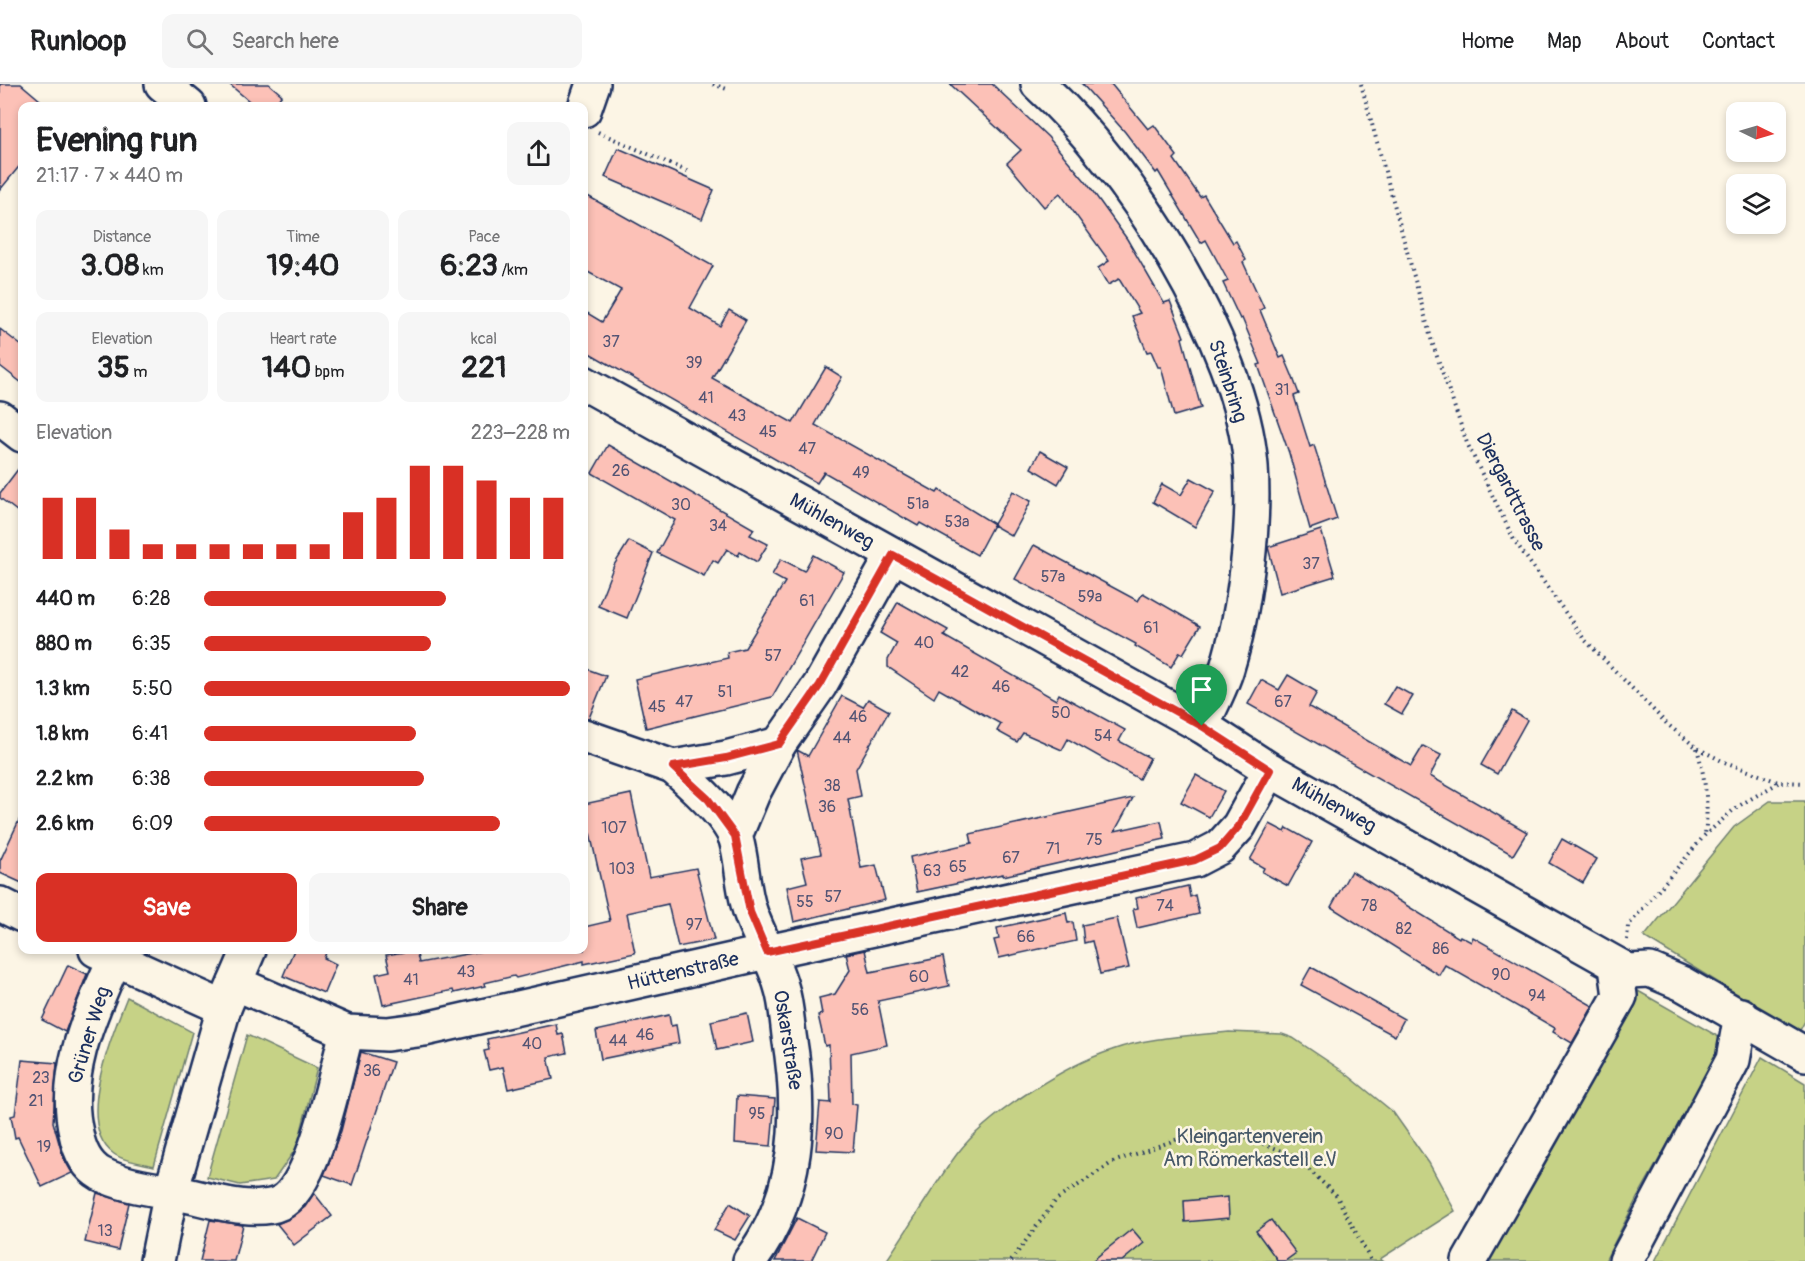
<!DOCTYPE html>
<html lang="en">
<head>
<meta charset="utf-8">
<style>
	:root { --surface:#fff; --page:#f6f6f6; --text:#202124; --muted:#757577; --line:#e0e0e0; --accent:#d93025 }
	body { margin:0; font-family:Pangolin,sans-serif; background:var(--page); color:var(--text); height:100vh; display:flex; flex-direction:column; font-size:22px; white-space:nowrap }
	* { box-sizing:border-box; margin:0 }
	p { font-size:20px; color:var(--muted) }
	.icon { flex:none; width:33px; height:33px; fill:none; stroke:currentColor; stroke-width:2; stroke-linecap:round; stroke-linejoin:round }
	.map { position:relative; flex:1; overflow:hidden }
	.sheet { position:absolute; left:18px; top:18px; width:570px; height:852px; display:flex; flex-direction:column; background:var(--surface); border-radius:12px; box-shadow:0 3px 9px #0003 }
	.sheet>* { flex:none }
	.needle { width:39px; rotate:95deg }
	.buttons { position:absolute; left:1726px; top:18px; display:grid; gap:12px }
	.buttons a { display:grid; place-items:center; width:60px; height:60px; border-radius:12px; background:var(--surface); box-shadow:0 3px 9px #0003; font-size:30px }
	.pin { position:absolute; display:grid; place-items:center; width:51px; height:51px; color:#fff; margin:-62px -26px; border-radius:50% 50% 50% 0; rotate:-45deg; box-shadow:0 0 6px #0007 }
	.pin .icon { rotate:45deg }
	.round { display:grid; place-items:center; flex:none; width:63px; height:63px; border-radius:12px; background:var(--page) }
	.overview { display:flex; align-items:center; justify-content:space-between; height:102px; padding:0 18px }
	h1 { font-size:33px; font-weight:800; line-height:45px }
	.stats { display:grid; grid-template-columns:repeat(3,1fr); gap:9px; height:102px; padding:6px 18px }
	.stats div { display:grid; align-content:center; border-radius:12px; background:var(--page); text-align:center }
	.stats b { font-size:30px; font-weight:800 }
	.stats small { font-size:16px; font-weight:400 }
	.stats p { font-size:16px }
	.chart { height:168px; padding:12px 18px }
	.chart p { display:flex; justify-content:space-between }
	.chart svg { width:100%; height:108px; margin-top:6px; stroke:var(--accent); stroke-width:6 }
	.cta { display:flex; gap:12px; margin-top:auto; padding:12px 18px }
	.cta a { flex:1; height:69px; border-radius:12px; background:var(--accent); color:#fff; font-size:24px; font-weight:800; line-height:69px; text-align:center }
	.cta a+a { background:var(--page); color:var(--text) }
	ul { padding:0 18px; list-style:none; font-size:20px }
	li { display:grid; grid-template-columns:96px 72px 1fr; align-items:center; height:45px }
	li i { height:15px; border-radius:8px; background:var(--accent) }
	header { display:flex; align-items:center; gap:36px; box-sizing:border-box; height:84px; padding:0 30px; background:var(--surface); border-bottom:2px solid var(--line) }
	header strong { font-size:28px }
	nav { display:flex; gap:33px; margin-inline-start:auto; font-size:21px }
	.search { width:420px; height:54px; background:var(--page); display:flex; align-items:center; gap:15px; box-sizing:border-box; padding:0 21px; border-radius:12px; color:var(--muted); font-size:22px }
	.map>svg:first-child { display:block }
</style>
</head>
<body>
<header>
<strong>Runloop</strong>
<div class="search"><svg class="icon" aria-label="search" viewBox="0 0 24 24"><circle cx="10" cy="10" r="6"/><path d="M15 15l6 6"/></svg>Search here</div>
<nav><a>Home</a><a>Map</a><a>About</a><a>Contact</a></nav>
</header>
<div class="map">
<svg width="1805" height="1177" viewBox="0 0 1805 1177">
	<rect width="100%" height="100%" fill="#fcf5e5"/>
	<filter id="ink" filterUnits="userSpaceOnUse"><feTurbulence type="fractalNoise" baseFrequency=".0167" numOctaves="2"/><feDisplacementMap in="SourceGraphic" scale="12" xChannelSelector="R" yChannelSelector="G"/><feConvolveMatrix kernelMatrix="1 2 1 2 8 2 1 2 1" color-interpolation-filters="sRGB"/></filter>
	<g filter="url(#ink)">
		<g fill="#c6d286" stroke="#708072" stroke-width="1.5">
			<polygon points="1770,717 1805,717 1805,937 1799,948 1644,853 1734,743"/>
			<polygon points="1638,907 1726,957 1637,1114 1605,1177 1481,1177"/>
			<path d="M127,913L192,948L154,1082C142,1079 123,1077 114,1070C73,1041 113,949 127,913Z"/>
			<path d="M1229,948L1282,950L1293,954L1344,988L1393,1028L1429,1079L1455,1127L1380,1175L1383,1177H886C910,1142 932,1104 957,1070C987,1030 1064,982 1112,966C1148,953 1191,952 1229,948Z"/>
			<polygon points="247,951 317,984 297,1063 274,1096 240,1101 207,1093"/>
			<polygon points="1762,973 1805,999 1805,1177 1655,1177"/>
		</g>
		<g fill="#fcc1b7" stroke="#1b2f5e" stroke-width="1.5">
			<polygon points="0,0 21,0 47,22 22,22 22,79 0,106"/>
			<polygon points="229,0 269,0 282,11 273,22 255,22"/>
			<polygon points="950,0 992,0 1048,53 1086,98 1127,155 1164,219 1170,217 1184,253 1182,254 1201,324 1174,332 1161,283 1158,283 1151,267 1147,268 1132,232 1140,229 1119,195 1108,201 1098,184 1109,177 1060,109 1044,123 1007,79 1021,66"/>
			<polygon points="1082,0 1111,0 1148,45 1154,41 1177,72 1174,75 1200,113 1204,111 1233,159 1236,157 1246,176 1243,178 1264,224 1260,226 1280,274 1284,272 1292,291 1299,310 1294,312 1310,363 1314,361 1337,435 1310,445 1289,369 1258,281 1261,280 1242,234 1240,235 1223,199 1228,197 1206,156 1201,159 1158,87 1156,89 1125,48"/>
			<polygon points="618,64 714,106 702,135 605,93"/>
			<polygon points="584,110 713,182 690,224 720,242 729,226 746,236 712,294 793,339 826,283 842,293 815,341 937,409 939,406 994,440 1013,407 1031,417 1012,452 993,441 977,471 920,439 918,442 824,388 817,399 584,266 584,227 602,238 621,206 584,186"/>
			<polygon points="0,245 22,262 22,299 0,282"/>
			<polygon points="608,361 754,445 750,451 768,460 757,478 740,468 738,472 727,465 718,479 713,476 704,492 657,469 675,436 592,389"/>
			<polygon points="1040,367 1068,383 1058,400 1031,384"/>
			<polygon points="22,380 22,431 0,414 0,409"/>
			<polygon points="1191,394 1215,407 1195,443 1153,418 1162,400 1181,411"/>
			<polygon points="1321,446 1335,492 1280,509 1268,463"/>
			<polygon points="629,457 653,469 627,534 598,522 614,481"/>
			<polygon points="1034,461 1138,517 1143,509 1200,542 1183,570 1180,568 1171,583 1135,562 1136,560 1015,495"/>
			<polygon points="813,471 844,488 772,613 646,644 635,595 728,574 727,568 745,564 785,498 772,491 781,475 804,487"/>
			<polygon points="898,518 948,546 944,552 1056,616 1059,610 1125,646 1119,657 1150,674 1139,695 1068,655 1062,666 1023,649 1017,658 997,647 1001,640 979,628 939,605 934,614 888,583 888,576 897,559 880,549"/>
			<polygon points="584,584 606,592 589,634 584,634"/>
			<polygon points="1288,591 1317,608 1309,623 1411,682 1423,662 1441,671 1430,692 1527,748 1513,771 1248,620 1261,596 1279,606"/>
			<polygon points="1395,602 1413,612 1402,630 1384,620"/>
			<polygon points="842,612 863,623 868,615 889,627 856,685 861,712 848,715 861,784 876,781 885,816 794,838 787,803 807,798 801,774 821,770 797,666 808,672"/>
			<polygon points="1512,627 1527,636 1497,690 1481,681"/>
			<polygon points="1196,691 1224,707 1209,733 1181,718"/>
			<polygon points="631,710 649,793 696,784 714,856 678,863 668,820 627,829 635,869 584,880 584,877 516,894 514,892 484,899 485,902 454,909 453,906 383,921 376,890 390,887 386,871 416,866 419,879 488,866 584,866 584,843 610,837 588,740 584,740 584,720"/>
			<polygon points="1133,714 1115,747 1161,737 1165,755 1003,792 1003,790 917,808 910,773 972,759 970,750"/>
			<polygon points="22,730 22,799 0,789 0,777"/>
			<polygon points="1270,740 1285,748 1287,744 1312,758 1288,802 1262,788 1264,784 1250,776"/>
			<polygon points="1562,755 1597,775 1583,799 1549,779"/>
			<polygon points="1351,787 1459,854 1460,852 1471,858 1473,853 1593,922 1572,959 1553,948 1555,944 1445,881 1439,891 1331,823"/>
			<polygon points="1188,802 1190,813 1195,811 1199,830 1137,844 1133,825 1138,824 1136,814"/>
			<polygon points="1066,829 1068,839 1073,838 1076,857 999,874 994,856 999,855 997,844"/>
			<polygon points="1117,834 1129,884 1100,890 1092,857 1084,859 1082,841"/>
			<polygon points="294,866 327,866 324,874 336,880 324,909 283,892"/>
			<polygon points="865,866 870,888 943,873 949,902 878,917 887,961 851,969 852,1020 857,1021 853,1068 816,1066 820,1018 831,1019 829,961 825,962 818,931 822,930 819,914 835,910 850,886 846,870"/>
			<polygon points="68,881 87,890 65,948 42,936"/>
			<polygon points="1311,883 1404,935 1395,952 1301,901"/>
			<polygon points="747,929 753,958 717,966 711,937"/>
			<polygon points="669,931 671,942 676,941 679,959 601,975 596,947"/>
			<polygon points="556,940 558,951 563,950 567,969 548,973 553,995 508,1005 503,983 489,986 484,967 489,966 487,955"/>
			<polygon points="361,968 393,978 352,1101 324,1091 341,1047"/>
			<polygon points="22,976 57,979 53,1038 63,1073 72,1089 42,1103 18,1053 15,1054 11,1032 15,1031"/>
			<polygon points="737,1012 775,1015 771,1062 735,1059"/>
			<polygon points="97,1109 129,1119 118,1166 85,1158"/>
			<polygon points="314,1109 332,1132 294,1161 277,1140 292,1133 305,1123"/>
			<polygon points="1228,1113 1229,1134 1185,1138 1184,1117"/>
			<polygon points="730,1119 750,1132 735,1156 714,1146"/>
			<polygon points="797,1134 825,1148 811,1177 775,1177"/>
			<polygon points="210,1136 243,1141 234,1177 200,1177"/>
			<polygon points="1271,1136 1296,1169 1285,1177 1278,1177 1256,1147"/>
			<polygon points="1132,1145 1144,1159 1122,1177 1092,1177"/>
		</g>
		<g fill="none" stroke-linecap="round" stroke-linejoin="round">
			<g stroke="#1b2f5e" stroke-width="38">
				<g id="minor">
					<polyline points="162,0 189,22"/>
					<path d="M1038,0C1129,82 1241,258 1251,382C1255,442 1245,526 1227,584C1221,604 1210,623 1202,642"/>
					<polyline points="584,26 593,0"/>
					<polyline points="584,299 1202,642 1270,686 1621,883 1628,887 1650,886 1683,900 1805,970"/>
					<polyline points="0,334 22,351"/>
					<polyline points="584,652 673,683 726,674 779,660 820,601 893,471"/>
					<path d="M673,683C691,699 729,732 736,755C743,779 742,806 751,830C760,855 774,877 781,902C786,917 787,935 789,951C802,1030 800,1111 750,1177"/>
					<polyline points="735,752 753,709 779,660"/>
					<polyline points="0,820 22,831"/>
					<polyline points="96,866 224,924"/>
					<path d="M115,874C91,929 62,988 76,1049C79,1065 85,1081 101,1090C124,1102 155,1105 181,1110C207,1115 255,1131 280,1119C315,1103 336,986 347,948"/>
					<polyline points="235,899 347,948 387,950 425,945 767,868 1195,776 1220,763 1239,742 1270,686"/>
					<polyline points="157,1177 171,1108 224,924 249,866"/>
					<polyline points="1469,1177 1620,912 1617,890 1621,883"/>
					<polyline points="1626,1177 1733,976 1741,931"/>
				</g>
			</g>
			<g stroke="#1b2f5e" stroke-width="4" stroke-dasharray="1.5 4.5" stroke-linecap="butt">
				<polyline points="713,0 727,5"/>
				<polyline points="1361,0 1432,258 1467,359 1514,456 1584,555 1667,640 1697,664 1722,677 1778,698 1805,699"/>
				<polyline points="598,48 691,89"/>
				<path d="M1697,664C1705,694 1709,719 1705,750"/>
				<polyline points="1627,856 1628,842 1705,751 1737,723 1778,699"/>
				<polyline points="1011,1177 1056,1116 1113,1078 1181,1054 1240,1051 1293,1071 1336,1111 1371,1177"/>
			</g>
			<use href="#minor" stroke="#fcf5e5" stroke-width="33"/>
		</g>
	</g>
	<g fill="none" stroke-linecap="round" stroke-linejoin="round" filter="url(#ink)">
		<g stroke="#fff" stroke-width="12">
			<polygon id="route" points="893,471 1202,642 1270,686 1239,742 1220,764 1195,776 767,868 750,828 735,752 708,715 673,683 726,674 779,660 820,601"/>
		</g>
		<use href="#route" stroke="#d93025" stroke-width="8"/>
	</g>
	<g text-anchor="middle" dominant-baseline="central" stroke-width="5" stroke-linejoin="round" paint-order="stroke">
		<g font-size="16" fill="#535474">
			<text x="611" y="258">37</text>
			<text x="694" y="279">39</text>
			<text x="1282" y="306">31</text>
			<text x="706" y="314">41</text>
			<text x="737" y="332">43</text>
			<text x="768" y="348">45</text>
			<text x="807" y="365">47</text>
			<text x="621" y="387">26</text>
			<text x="861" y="389">49</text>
			<text x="918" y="420">51a</text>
			<text x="681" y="421">30</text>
			<text x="957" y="438">53a</text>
			<text x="718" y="442">34</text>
			<text x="1311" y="480">37</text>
			<text x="1053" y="493">57a</text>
			<text x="1090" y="513">59a</text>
			<text x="807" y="517">61</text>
			<text x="1151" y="544">61</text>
			<text x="924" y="559">40</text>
			<text x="773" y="572">57</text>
			<text x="960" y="588">42</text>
			<text x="1001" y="603">46</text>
			<text x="725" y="608">51</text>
			<text x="684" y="618">47</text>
			<text x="1283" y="618">67</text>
			<text x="657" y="623">45</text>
			<text x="1061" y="629">50</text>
			<text x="858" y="633">46</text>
			<text x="1103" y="652">54</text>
			<text x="842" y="654">44</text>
			<text x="832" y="702">38</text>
			<text x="827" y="723">36</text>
			<text x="614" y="744">107</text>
			<text x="1094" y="756">75</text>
			<text x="1053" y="765">71</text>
			<text x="1011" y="774">67</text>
			<text x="958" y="783">65</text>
			<text x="622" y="785">103</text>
			<text x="932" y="787">63</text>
			<text x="833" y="813">57</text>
			<text x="805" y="818">55</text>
			<text x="1165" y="822">74</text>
			<text x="1369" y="822">78</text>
			<text x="694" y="841">97</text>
			<text x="1404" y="845">82</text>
			<text x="1026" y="853">66</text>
			<text x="1441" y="865">86</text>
			<text x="466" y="888">43</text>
			<text x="1501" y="891">90</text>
			<text x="919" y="893">60</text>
			<text x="411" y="896">41</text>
			<text x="1537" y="912">94</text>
			<text x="860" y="926">56</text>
			<text x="645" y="951">46</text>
			<text x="618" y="957">44</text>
			<text x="532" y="960">40</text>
			<text x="372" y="987">36</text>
			<text x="41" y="994">23</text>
			<text x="36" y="1017">21</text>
			<text x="757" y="1030">95</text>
			<text x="834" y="1050">90</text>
			<text x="44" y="1063">19</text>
			<text x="105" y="1147">13</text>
		</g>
		<g font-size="20" fill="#1b2f5e" stroke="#fcf5e5">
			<text transform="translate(1228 297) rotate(72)">Steinbring</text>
			<text transform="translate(1511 408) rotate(63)">Diergardttrasse</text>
			<text transform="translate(832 437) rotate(29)">Mühlenweg</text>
			<text transform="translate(1334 721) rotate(29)">Mühlenweg</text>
			<text transform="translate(683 887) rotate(-13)">Hüttenstraße</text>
			<text transform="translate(89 951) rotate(-73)">Grüner Weg</text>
			<text transform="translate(788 956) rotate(81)">Oskarstraße</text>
		</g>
		<g font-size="20" fill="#465868" stroke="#fcf5e5">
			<text x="1250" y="1052">Kleingartenverein<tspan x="1250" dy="23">Am Römerkastell e.V</tspan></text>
		</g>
	</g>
</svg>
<div class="buttons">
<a><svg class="needle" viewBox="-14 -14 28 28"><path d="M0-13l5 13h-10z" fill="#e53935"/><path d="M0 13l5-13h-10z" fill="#757577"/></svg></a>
<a><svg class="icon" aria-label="layers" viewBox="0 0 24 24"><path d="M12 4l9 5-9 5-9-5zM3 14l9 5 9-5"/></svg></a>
</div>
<div class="pin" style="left:1202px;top:642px;background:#1e9e55"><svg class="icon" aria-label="arrive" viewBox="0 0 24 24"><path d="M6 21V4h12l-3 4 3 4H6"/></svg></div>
<section class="sheet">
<div class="overview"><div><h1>Evening run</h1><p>21:17 · 7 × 440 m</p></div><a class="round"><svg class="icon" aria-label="share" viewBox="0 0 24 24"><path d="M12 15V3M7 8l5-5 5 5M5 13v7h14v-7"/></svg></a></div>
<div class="stats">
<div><p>Distance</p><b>3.08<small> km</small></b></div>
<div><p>Time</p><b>19:40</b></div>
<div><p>Pace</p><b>6:23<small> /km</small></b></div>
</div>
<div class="stats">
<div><p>Elevation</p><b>35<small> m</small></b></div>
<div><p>Heart rate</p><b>140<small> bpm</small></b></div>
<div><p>kcal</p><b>221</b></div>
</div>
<div class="chart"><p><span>Elevation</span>223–228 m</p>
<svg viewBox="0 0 160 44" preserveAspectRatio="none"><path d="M5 44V19M15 44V19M25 44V32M35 44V38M45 44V38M55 44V38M65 44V38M75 44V38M85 44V38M95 44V25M105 44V19M115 44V6M125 44V6M135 44V12M145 44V19M155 44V19"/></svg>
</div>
<ul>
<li><b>440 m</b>6:28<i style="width:66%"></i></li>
<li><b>880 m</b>6:35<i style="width:62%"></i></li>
<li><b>1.3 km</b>5:50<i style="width:100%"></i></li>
<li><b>1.8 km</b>6:41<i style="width:58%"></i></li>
<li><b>2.2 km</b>6:38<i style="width:60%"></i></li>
<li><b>2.6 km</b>6:09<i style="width:81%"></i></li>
</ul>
<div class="cta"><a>Save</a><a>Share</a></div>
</section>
</div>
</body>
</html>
